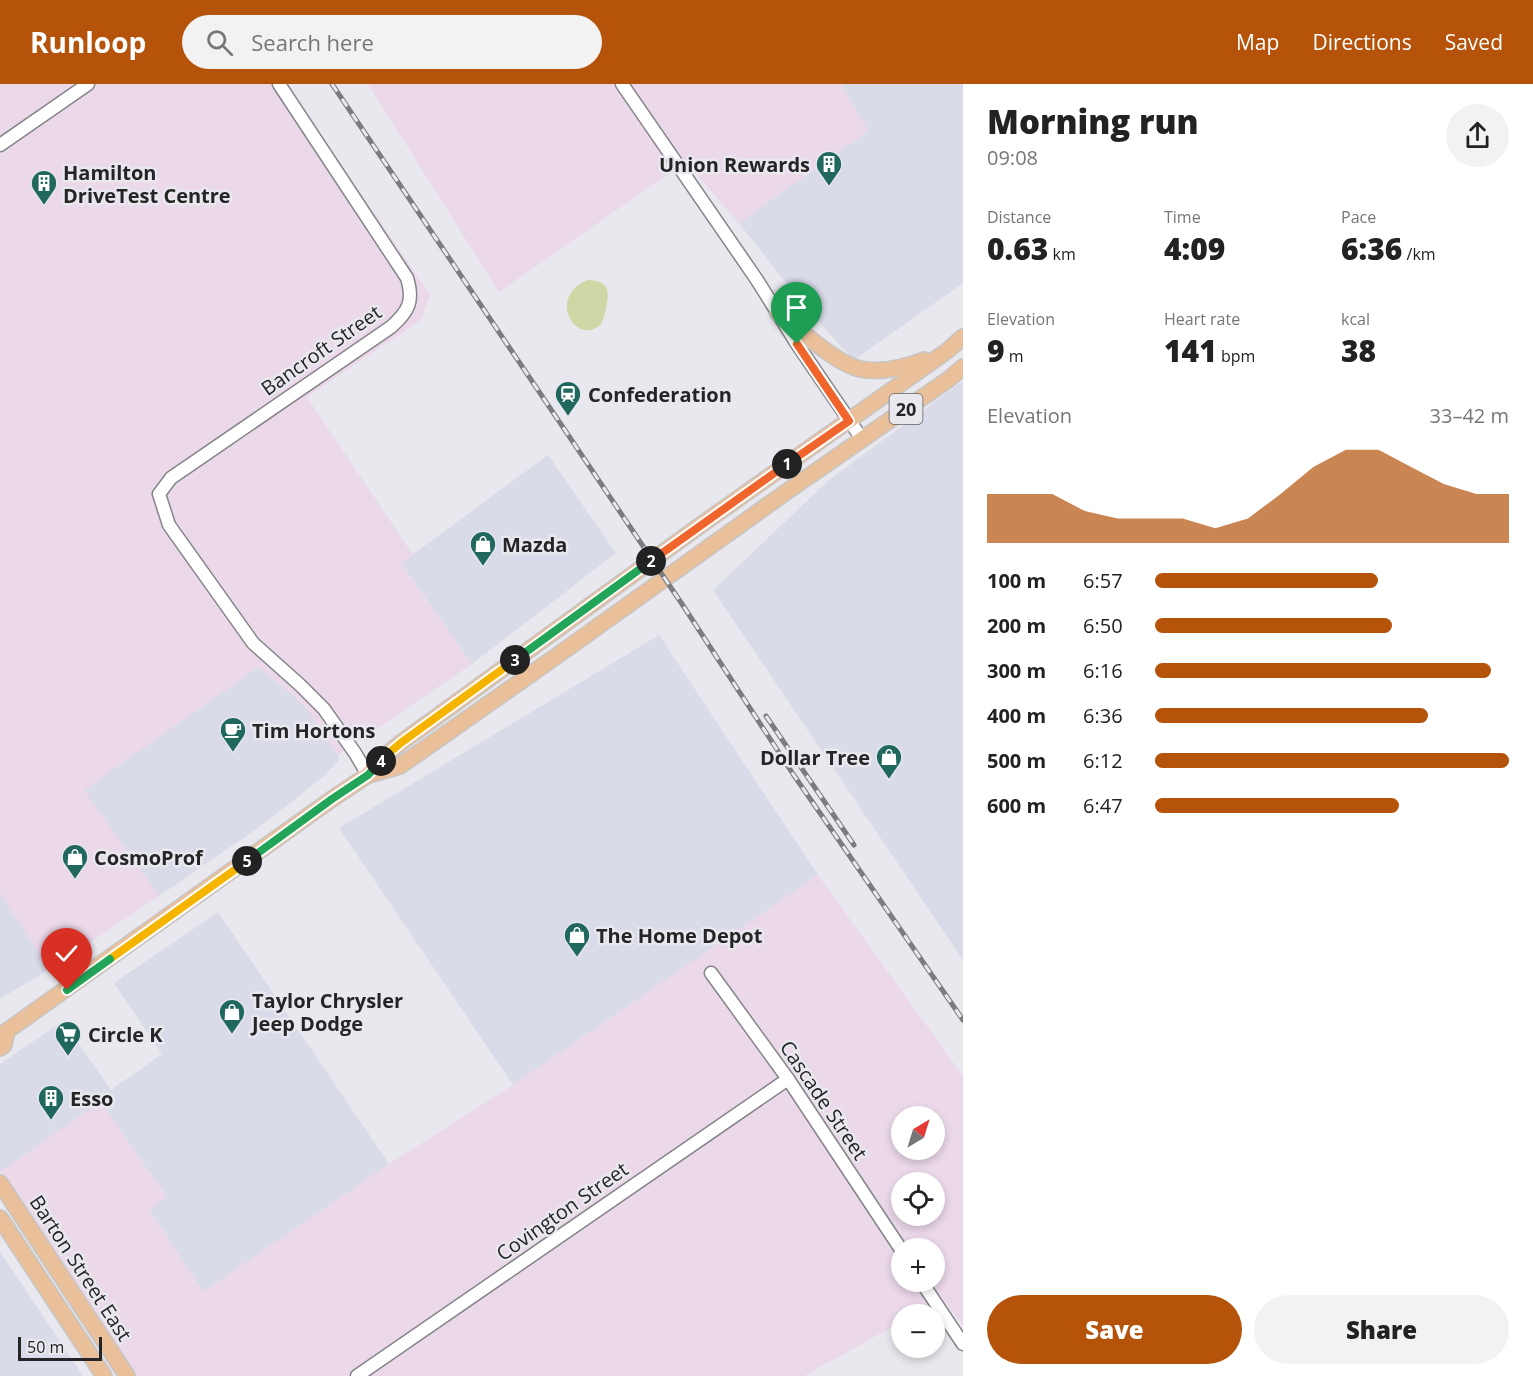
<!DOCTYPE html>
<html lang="en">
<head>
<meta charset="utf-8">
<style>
	:root { --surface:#fff; --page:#f2f2f2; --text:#222; --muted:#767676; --accent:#b45309 }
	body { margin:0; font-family:"Open Sans",sans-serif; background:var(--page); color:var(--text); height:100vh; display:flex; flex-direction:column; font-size:22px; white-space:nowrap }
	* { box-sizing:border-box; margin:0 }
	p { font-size:20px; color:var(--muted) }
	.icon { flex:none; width:33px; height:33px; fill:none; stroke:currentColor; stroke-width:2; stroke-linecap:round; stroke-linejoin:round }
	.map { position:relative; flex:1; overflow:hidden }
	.details { display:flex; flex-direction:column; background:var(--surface); width:570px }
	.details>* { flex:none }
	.needle { width:39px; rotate:38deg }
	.fabs { position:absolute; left:891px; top:1022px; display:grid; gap:12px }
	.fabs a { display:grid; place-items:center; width:54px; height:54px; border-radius:50%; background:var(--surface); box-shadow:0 3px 9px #0003; font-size:30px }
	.scale { position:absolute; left:18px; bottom:15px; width:84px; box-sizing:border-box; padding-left:6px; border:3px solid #252527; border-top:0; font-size:16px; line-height:21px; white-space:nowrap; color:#252527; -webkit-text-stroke:4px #e8e8ee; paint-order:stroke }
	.pin { position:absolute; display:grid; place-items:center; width:51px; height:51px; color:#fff; margin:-62px -26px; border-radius:50% 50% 50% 0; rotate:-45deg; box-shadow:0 0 6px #0007 }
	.pin .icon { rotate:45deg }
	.km { position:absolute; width:30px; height:30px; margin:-15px; border-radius:50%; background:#222; color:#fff; font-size:16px; line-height:30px; text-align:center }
	.round { display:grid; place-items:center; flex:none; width:63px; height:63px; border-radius:32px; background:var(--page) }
	.overview { display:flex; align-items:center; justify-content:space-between; height:102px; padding:0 24px }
	h1 { font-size:33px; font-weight:800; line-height:45px }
	.stats { display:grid; grid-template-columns:repeat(3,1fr); gap:9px; height:102px; padding:6px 24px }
	.stats div { display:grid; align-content:center }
	.stats b { font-size:30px; font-weight:800 }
	.stats small { font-size:16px; font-weight:400 }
	.stats p { font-size:16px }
	.chart { height:168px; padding:12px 24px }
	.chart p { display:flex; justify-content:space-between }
	.chart svg { width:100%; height:108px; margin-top:6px; fill:var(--accent); opacity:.7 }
	.button { display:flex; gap:12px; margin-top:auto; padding:12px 24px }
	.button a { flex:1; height:69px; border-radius:36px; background:var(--accent); color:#fff; font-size:24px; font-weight:800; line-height:69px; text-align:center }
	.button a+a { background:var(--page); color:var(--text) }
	ul { padding:0 24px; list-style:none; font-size:20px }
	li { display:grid; grid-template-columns:96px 72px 1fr; align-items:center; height:45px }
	li i { height:15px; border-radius:8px; background:var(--accent) }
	header { display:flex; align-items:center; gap:36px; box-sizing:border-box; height:84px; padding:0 30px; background:var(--accent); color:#fff }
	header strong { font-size:28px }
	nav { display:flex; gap:33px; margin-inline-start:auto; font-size:21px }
	.search { width:420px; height:54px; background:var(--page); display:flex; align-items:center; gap:15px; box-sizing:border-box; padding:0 21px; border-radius:33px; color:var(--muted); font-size:22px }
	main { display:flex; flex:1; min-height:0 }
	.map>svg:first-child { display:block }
</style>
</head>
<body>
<header>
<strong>Runloop</strong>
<div class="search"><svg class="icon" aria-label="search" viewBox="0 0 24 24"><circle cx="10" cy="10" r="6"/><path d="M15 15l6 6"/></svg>Search here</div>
<nav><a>Map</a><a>Directions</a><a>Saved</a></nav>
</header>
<main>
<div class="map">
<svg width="963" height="1292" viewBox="0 0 963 1292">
	<rect width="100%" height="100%" fill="#e8e8ee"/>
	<g fill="#dadbe8">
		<polygon points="841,0 963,0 963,199 854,276 809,228 739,139 868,47"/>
		<polygon points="963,297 963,876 713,506 829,396"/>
		<polygon points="548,371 616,469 472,580 401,479"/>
		<polygon points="659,551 818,791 513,1001 339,744"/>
		<polygon points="258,583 293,611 311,630 338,671 339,676 322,694 255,746 159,812 83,706"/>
		<polygon points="0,810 50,885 0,915"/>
		<polygon points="218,828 389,1080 203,1208 149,1125 166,1112 101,1018 0,1088 0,980 63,937 111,1006 162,970 114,899"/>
		<polygon points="0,1168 83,1292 0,1292"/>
	</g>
	<g fill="#ebd8e9" fill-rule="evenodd">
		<polygon points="0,0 287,0 430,211 421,236 307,313 413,471 401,480 472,580 338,671 311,630 293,611 258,583 84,706 159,812 50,885 0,810"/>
		<polygon points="368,0 841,0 868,47 739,139 688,81 661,95 499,208"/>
		<path d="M818,791L963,992V1242L943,1215L916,1230H902L901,1238L804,1292H137L0,1088L101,1017L166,1113L149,1126L203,1208L389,1080L513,1001ZM902,1032H934V1065H902ZM902,1098H934V1131H902ZM902,1164H934V1197H902Z"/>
	</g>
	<path fill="#d0d6a5" d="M588,196C609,197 610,207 606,224C605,229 604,234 602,238C596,248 582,249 574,240C559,224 569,202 588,196Z"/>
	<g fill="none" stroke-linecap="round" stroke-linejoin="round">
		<g stroke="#85858a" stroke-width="15">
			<g id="minor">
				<path d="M279,0L407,194C414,217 409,227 391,243L171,394L159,410L169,441L253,559L300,601L324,625L355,669L368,691"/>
				<polyline points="622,0 757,196 797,260 862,355"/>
				<polyline points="0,61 88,0"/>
				<polyline points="711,889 788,995 902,1167"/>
				<polyline points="921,1197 963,1260"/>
				<polyline points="357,1292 788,995"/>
			</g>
		</g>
		<g stroke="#c6c6c7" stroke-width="18">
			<g id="major">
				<path d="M778,229C798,244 836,280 860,285C882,289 904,284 924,276"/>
				<polyline points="368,691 400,682 558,571 789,406 949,295 963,283"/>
				<polyline points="0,964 4,961 7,947 332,715 368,691 390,668 402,658 698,443 947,267 963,253"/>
				<polyline points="0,1099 127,1292"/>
				<polyline points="0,1134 104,1292"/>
			</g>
		</g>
		<use href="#minor" stroke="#fff" stroke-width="12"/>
		<use href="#major" stroke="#e9c09a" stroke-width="15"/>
		<g stroke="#7c7c80" stroke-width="5">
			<g id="rail">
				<polyline points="332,0 684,523 793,690 963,936"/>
				<polyline points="766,632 854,761"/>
			</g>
		</g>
		<use href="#rail" stroke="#e8e8ee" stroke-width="3" stroke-dasharray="9" stroke-linecap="butt"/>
	</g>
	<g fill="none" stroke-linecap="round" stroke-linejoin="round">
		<g stroke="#fff" stroke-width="12">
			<polyline id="split-1" points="787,380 849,337 797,260"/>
		</g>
		<g stroke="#fff" stroke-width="12">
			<polyline id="split-2" points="651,477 787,380"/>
		</g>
		<g stroke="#fff" stroke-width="12">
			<polyline id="split-3" points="515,576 651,477"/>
		</g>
		<g stroke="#fff" stroke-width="12">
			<polyline id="split-4" points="381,677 390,668 402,658 515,576"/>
		</g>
		<g stroke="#fff" stroke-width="12">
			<polyline id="split-5" points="247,777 332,715 368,691 381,677"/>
		</g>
		<g stroke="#fff" stroke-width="12">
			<polyline id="split-6" points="110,875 247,777"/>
		</g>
		<g stroke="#fff" stroke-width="12">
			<polyline id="split-7" points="67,906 110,875"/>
		</g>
		<use href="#split-1" stroke="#f0652b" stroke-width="8"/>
		<use href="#split-2" stroke="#f0652b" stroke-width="8"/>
		<use href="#split-3" stroke="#22a559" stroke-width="8"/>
		<use href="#split-4" stroke="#f5b400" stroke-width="8"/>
		<use href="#split-5" stroke="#22a559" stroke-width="8"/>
		<use href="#split-6" stroke="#f5b400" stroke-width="8"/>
		<use href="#split-7" stroke="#22a559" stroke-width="8"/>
	</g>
	<defs>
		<g id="building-pin" transform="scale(1.35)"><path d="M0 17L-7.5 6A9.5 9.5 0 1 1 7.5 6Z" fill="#20685e" stroke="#e8e8ee"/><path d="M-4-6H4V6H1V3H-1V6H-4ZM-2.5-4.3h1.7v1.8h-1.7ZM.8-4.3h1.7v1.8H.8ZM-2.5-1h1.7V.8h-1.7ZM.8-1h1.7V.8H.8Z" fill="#fff"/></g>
		<g id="station-pin" transform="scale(1.35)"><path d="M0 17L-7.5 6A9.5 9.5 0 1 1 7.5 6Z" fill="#20685e" stroke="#e8e8ee"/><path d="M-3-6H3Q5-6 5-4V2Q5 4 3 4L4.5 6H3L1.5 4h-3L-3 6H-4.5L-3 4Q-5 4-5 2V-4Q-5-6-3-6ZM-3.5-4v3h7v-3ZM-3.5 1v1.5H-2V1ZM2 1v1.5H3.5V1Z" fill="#fff"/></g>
		<g id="shop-pin" transform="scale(1.35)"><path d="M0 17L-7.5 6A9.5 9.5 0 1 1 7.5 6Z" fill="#20685e" stroke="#e8e8ee"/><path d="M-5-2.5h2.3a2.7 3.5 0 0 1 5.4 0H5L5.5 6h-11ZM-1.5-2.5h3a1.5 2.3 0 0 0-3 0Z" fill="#fff"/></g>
		<g id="cafe-pin" transform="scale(1.35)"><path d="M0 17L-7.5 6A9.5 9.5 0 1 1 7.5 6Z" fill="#20685e" stroke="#e8e8ee"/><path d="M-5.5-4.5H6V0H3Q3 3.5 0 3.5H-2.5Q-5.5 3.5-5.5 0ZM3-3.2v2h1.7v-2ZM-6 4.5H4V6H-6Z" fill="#fff"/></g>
		<g id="supermarket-pin" transform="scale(1.35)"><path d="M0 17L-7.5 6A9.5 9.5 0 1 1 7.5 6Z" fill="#20685e" stroke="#e8e8ee"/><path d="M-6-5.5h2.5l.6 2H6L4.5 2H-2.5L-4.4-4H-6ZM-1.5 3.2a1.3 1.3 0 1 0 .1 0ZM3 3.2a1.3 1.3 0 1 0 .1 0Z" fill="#fff"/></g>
	</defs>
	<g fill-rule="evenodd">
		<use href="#building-pin" x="829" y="80"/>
		<use href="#building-pin" x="44" y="99"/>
		<use href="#station-pin" x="568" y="310"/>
		<use href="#shop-pin" x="483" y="460"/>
		<use href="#cafe-pin" x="233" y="646"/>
		<use href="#shop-pin" x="889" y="673"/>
		<use href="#shop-pin" x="75" y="773"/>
		<use href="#shop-pin" x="577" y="851"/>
		<use href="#shop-pin" x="232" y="928"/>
		<use href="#supermarket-pin" x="68" y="950"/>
		<use href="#building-pin" x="51" y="1014"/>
	</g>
	<g text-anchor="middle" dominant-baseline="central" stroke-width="5" stroke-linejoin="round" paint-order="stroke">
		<rect fill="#e8e8ee" stroke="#606063" stroke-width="1.5" x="889.5" y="310" width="33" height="30" rx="4.5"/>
		<g font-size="18" font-weight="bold" fill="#252527">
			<text x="906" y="325">20</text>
		</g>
		<g font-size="20" font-weight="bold" fill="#252527" stroke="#e8e8ee" text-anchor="start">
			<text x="810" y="80" text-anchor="end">Union Rewards</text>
			<text x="63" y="88">Hamilton<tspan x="63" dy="23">DriveTest Centre</tspan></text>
			<text x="588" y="310">Confederation</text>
			<text x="502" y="460">Mazda</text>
			<text x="252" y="646">Tim Hortons</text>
			<text x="870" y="673" text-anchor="end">Dollar Tree</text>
			<text x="94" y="773">CosmoProf</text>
			<text x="596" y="851">The Home Depot</text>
			<text x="252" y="916">Taylor Chrysler<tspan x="252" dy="23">Jeep Dodge</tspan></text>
			<text x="88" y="950">Circle K</text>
			<text x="70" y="1014">Esso</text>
		</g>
		<g font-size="20" fill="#252527" stroke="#e8e8ee">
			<text transform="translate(321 266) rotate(-35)">Bancroft Street</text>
			<text transform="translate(824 1016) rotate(56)">Cascade Street</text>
			<text transform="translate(562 1127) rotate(-35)">Covington Street</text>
			<text transform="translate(81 1184) rotate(57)">Barton Street East</text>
		</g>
	</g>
</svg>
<div class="fabs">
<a><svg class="needle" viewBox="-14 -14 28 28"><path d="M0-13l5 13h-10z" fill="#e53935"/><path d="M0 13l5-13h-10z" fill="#767676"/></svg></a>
<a><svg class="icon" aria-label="locate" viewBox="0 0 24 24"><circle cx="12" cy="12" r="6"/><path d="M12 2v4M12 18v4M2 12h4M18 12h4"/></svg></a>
<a>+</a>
<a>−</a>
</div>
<div class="scale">50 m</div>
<div class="pin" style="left:797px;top:260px;background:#1e9e55"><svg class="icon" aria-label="arrive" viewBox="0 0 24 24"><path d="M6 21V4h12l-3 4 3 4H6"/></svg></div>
<div class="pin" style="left:67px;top:906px;background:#d93025"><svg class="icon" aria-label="check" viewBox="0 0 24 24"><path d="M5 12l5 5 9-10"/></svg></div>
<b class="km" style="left:787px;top:380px">1</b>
<b class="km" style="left:651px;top:477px">2</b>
<b class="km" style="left:515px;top:576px">3</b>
<b class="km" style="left:381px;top:677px">4</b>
<b class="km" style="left:247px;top:777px">5</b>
</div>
<section class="details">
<div class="overview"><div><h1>Morning run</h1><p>09:08</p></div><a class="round"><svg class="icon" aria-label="share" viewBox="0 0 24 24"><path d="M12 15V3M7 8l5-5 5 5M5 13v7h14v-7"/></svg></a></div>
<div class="stats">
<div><p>Distance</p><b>0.63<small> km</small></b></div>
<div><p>Time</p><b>4:09</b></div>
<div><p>Pace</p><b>6:36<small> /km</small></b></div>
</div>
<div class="stats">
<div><p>Elevation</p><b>9<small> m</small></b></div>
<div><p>Heart rate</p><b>141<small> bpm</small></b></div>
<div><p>kcal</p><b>38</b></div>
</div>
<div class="chart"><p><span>Elevation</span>33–42 m</p>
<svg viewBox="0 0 160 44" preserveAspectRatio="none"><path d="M0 44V24L10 24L20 24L30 31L40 34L50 34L60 34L70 38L80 34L90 24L100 13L110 6L120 6L130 13L140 20L150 24L160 24V44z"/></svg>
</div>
<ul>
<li><b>100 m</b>6:57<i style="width:63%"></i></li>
<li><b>200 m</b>6:50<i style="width:67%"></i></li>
<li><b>300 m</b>6:16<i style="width:95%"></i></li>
<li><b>400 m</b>6:36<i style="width:77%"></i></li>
<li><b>500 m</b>6:12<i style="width:100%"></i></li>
<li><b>600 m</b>6:47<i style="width:69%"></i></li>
</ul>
<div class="button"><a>Save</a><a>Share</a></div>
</section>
</main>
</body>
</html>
